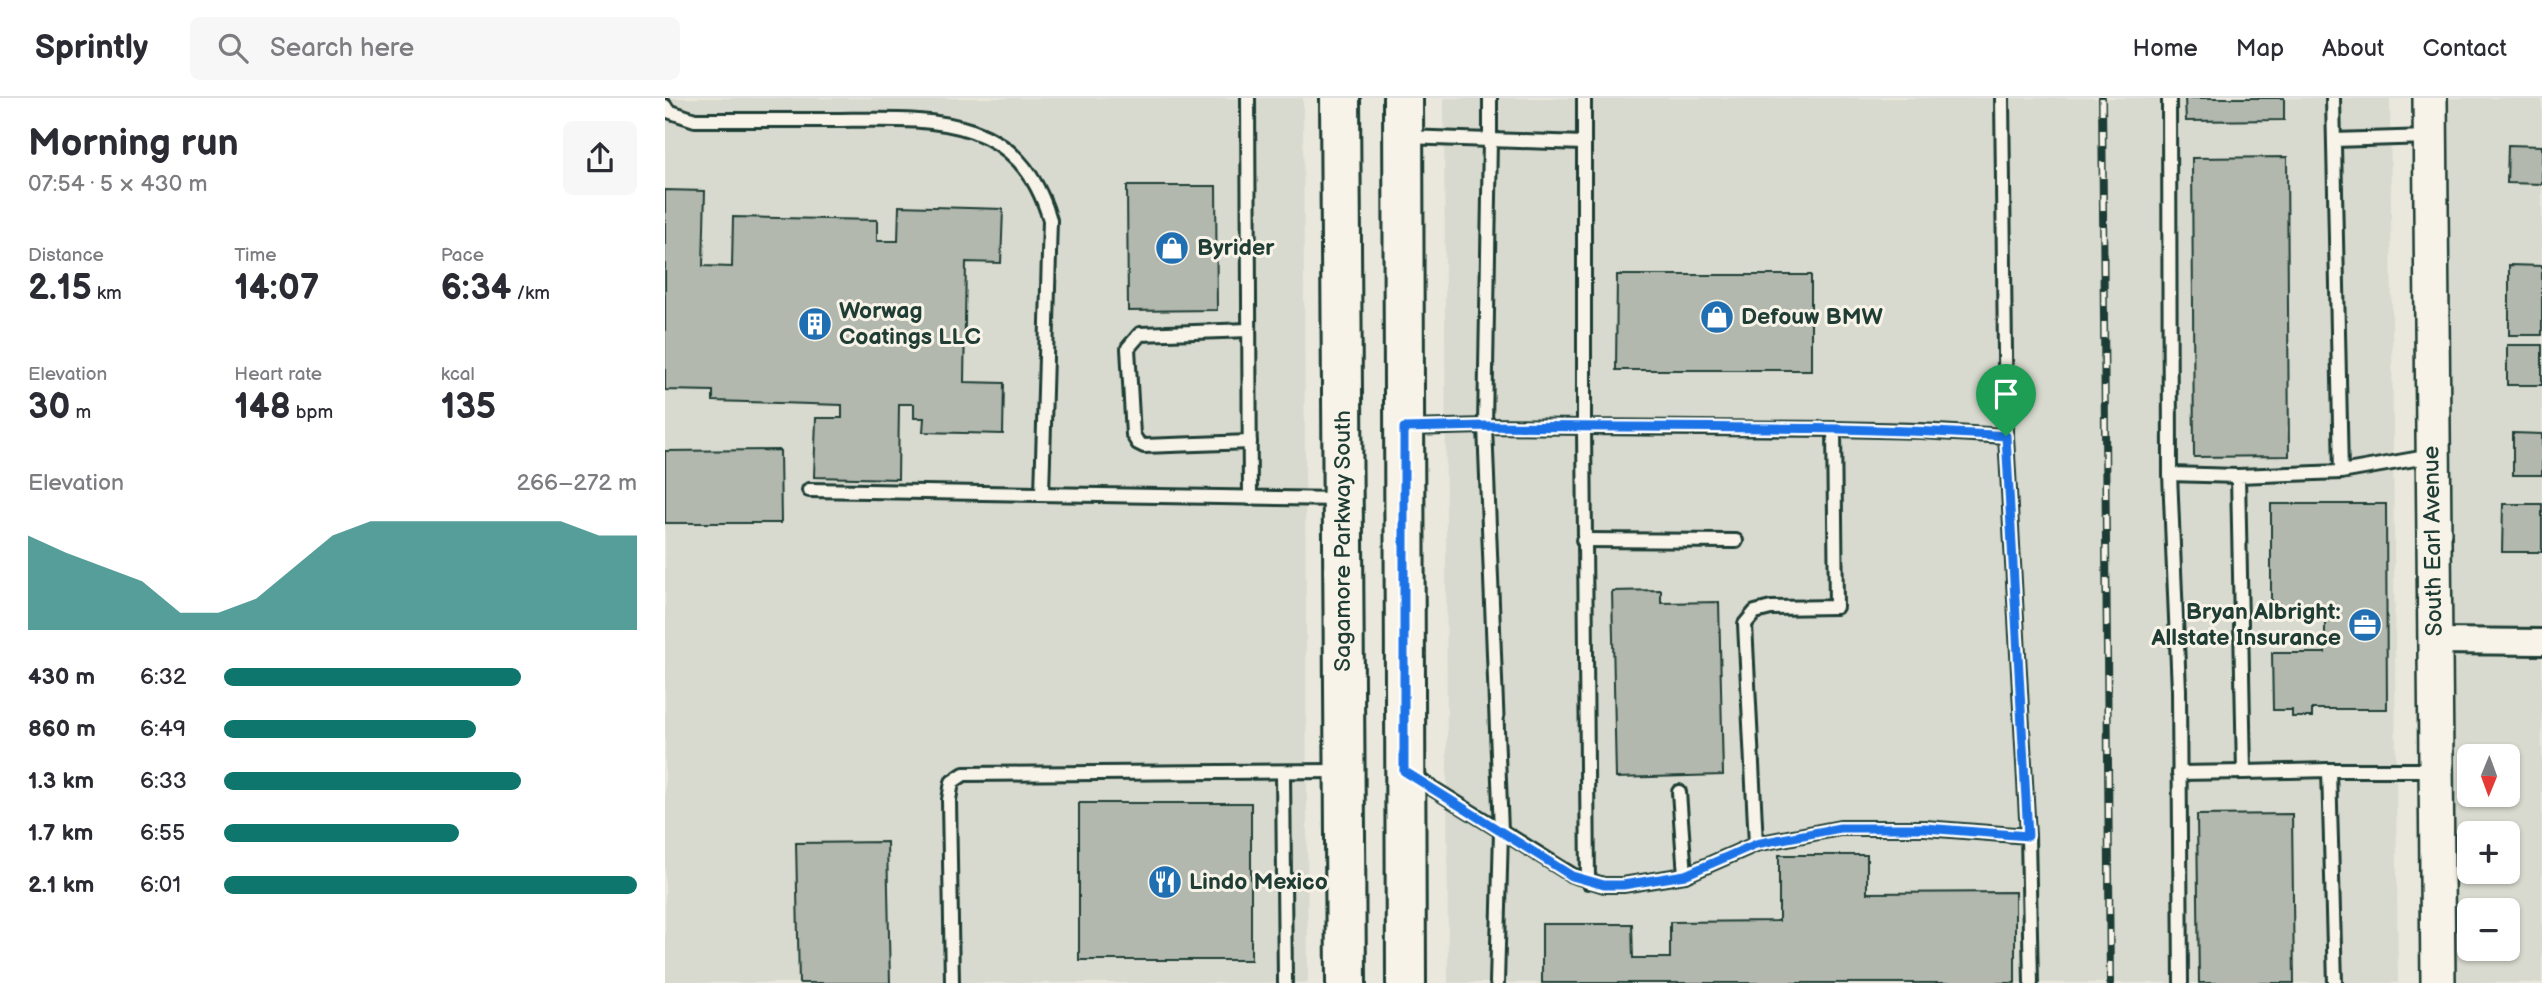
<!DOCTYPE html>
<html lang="en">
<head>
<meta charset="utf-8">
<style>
	:root { --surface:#fff; --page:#f7f7f7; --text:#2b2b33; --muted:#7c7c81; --line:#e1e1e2; --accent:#0f766e }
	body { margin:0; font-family:"Balsamiq Sans",sans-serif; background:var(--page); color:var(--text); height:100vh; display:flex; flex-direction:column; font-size:26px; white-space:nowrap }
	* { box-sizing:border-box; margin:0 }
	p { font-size:23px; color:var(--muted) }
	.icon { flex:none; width:38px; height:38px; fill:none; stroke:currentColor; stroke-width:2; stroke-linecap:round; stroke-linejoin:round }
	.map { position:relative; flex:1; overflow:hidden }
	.side { display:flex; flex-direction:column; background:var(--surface); width:665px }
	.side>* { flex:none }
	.needle { width:46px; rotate:181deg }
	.fabs { position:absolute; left:1792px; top:646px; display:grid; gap:14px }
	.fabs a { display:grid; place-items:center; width:63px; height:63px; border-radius:10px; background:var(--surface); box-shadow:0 2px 5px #0004; font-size:35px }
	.pin { position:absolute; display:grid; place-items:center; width:60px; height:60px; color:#fff; margin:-72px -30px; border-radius:50% 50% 50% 0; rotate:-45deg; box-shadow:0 0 7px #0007 }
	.pin .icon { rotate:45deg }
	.round { display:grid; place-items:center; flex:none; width:74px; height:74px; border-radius:10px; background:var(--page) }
	.headline { display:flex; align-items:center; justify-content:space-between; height:119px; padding:0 28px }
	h1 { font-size:38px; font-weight:700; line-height:52px }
	.stats { display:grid; grid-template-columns:repeat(3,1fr); gap:10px; height:119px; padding:7px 28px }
	.stats div { display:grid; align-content:center }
	.stats b { font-size:35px; font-weight:700 }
	.stats small { font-size:19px; font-weight:400 }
	.stats p { font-size:19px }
	.chart { height:196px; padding:14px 28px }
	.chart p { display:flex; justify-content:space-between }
	.chart svg { width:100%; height:126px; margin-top:7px; fill:var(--accent); opacity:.7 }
	ul { padding:0 28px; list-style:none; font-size:23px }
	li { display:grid; grid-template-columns:112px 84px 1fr; align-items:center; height:52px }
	li i { height:18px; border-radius:9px; background:var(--accent) }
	header { display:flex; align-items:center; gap:42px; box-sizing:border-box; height:98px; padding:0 35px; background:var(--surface); border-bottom:2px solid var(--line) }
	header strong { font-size:33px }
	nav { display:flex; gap:38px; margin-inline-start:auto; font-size:24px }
	.search { width:490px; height:63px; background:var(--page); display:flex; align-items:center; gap:18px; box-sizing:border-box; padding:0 24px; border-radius:10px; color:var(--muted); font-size:26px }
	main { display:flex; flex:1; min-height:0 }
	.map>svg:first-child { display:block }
</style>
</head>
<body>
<header>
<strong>Sprintly</strong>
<div class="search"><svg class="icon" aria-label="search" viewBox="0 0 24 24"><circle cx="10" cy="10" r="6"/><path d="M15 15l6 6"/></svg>Search here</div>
<nav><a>Home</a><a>Map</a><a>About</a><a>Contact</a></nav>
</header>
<main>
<section class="side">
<div class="headline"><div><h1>Morning run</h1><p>07:54 · 5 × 430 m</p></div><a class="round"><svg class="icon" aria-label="share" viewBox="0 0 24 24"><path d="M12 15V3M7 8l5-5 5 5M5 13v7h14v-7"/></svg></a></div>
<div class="stats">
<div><p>Distance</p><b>2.15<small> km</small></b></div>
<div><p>Time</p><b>14:07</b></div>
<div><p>Pace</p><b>6:34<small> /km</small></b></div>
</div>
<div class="stats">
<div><p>Elevation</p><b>30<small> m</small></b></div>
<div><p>Heart rate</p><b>148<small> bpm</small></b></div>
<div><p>kcal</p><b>135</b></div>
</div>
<div class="chart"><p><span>Elevation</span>266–272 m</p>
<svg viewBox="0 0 160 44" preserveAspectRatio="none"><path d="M0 44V11L10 17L20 22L30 27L40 38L50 38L60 33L70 22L80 11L90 6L100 6L110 6L120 6L130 6L140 6L150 11L160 11V44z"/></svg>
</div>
<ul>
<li><b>430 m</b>6:32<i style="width:72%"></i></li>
<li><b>860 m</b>6:49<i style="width:61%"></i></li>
<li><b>1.3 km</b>6:33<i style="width:72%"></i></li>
<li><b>1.7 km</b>6:55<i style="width:57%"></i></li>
<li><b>2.1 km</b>6:01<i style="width:100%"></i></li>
</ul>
</section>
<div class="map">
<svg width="1877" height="885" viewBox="0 0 1877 885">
	<rect width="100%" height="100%" fill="#eae8dd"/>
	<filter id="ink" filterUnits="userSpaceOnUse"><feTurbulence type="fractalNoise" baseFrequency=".0143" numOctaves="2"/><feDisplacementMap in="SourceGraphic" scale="14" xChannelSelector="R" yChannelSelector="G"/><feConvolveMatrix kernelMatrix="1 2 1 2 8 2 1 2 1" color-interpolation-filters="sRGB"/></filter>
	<g filter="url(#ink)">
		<g fill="#d9dacf" fill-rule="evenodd">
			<polygon points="0,0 638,0 643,885 0,885"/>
			<polygon points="779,0 1725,0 1733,885 783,885"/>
			<path d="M1765,0H1877V885H1773ZM1804,658H1843V696H1804ZM1804,735H1843V774H1804ZM1804,812H1843V850H1804Z"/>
		</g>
		<g fill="#b2b8ae" stroke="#1f3d34" stroke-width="2">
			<polygon points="1520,0 1619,0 1619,22 1521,23"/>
			<polygon points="1843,47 1877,48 1877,86 1842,85"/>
			<polygon points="1622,59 1624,358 1529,359 1527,60"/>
			<polygon points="462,88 551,88 552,212 463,213"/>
			<polygon points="0,92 40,93 38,168 67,169 68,119 212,122 212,143 233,143 234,108 338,111 336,165 301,164 299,284 339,285 338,336 258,334 259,320 249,320 249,306 234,306 233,381 149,379 151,320 177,320 177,307 48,303 48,293 0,292"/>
			<polygon points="1844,167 1877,168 1877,237 1844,237"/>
			<polygon points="952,177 1146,177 1146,272 951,272"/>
			<rect x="1842" y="247" width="35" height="40"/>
			<polygon points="1848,335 1877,336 1877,377 1848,377"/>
			<polygon points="115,352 116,425 0,425 0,353"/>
			<polygon points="1606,406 1721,406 1722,611 1647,611 1647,619 1627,619 1627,612 1608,612 1607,555 1660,555 1660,517 1606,517"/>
			<polygon points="1838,406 1877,406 1877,454 1837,454"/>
			<polygon points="996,492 996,505 1054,504 1058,677 951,680 947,493"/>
			<rect x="414" y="705" width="172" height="157"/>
			<polygon points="1627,716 1629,885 1534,885 1532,717"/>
			<polygon points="222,744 225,885 134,885 131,745"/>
			<polygon points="1114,757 1202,757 1202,795 1350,794 1350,885 877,885 877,826 967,826 968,860 1005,860 1005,824 1114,823"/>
		</g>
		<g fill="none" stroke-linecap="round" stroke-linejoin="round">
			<g stroke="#1f3d34" stroke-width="18">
				<g id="lane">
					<polyline points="583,0 585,400"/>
					<polyline points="919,0 919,329 1169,331"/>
					<polyline points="1337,0 1341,338"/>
					<polyline points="1504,0 1505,376 1514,592 1516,885"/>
					<polyline points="1668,0 1676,374 1573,378 1579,674 1664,672 1670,885"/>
					<path d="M0,8L3,13L30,22C78,22 127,22 175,22C267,21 354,15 385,122L377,395"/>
					<polyline points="741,39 825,42 825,0"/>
					<polyline points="1669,42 1763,39"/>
					<polyline points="584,232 475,236 463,250 468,337 473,345 479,348 585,344"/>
					<polyline points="743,330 820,328 919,329 923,784"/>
					<polyline points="1676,374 1767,358"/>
					<polyline points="1505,376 1573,378"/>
					<polyline points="144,392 674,401"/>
					<polyline points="918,442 1071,443"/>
					<polyline points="1664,672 1771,672"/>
					<polyline points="618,674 620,885"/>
					<polyline points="1514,675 1579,674"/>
					<polyline points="746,677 907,777 939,787 958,787 1020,777 1091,746 1175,730 1260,730 1363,738 1341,338 1256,333 1169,331 1171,509 1106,510 1090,514 1080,526 1091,746"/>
					<polyline points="1014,694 1020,777"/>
					<polyline points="1363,738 1366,885"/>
					<polyline points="287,885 284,702 287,684 299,676 675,673"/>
					<polyline points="832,885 836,733 820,328 825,42 919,45"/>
				</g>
			</g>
			<g stroke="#1f3d34" stroke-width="30">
				<polyline id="street" points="1770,543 1877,544"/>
			</g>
			<g stroke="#1f3d34" stroke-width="38">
				<polyline id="secondary" points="1765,0 1773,885"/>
			</g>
			<g stroke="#1f3d34" stroke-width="44">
				<g id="primary">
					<polyline points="675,0 681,885"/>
					<polyline points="738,0 741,885"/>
				</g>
			</g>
			<use href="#lane" stroke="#f7f3e8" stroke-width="12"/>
			<use href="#street" stroke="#f7f3e8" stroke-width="24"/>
			<use href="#secondary" stroke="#f7f3e8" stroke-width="33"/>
			<use href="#primary" stroke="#f7f3e8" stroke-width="38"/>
			<g stroke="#1f3d34" stroke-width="8">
				<polyline id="rail" points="1437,0 1445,885"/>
			</g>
			<use href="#rail" stroke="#f7f3e8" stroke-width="5" stroke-dasharray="16" stroke-linecap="butt"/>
		</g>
	</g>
	<g fill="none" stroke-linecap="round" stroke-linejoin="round" filter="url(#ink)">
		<g stroke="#fff" stroke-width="14">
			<path id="route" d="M820,328C994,330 1168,327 1341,338L1363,738L1260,730H1175L1091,746L1020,777L958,787H939L907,778L739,673V330Z"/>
		</g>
		<use href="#route" stroke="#1a73e8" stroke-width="9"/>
	</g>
	<defs>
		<g id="shop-disc" transform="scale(1.75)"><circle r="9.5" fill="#1f6fb2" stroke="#f7f3e8"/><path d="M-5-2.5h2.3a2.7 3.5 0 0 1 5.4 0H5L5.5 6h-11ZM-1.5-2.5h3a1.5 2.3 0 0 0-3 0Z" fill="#fff"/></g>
		<g id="building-disc" transform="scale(1.75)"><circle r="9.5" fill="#1f6fb2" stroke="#f7f3e8"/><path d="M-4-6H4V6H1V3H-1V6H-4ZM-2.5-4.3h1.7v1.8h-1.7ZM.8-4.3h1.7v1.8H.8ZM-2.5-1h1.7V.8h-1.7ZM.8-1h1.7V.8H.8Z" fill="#fff"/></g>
		<g id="office-disc" transform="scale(1.75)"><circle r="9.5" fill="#1f6fb2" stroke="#f7f3e8"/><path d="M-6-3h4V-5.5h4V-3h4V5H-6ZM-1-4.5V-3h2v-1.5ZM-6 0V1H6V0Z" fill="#fff"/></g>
		<g id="restaurant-disc" transform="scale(1.75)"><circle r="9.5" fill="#1f6fb2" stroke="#f7f3e8"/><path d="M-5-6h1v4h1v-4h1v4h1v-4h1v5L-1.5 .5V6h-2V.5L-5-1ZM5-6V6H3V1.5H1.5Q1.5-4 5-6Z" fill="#fff"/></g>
	</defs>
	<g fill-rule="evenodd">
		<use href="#shop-disc" x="507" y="150"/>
		<use href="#shop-disc" x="1052" y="219"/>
		<use href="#building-disc" x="150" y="226"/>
		<use href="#office-disc" x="1700" y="527"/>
		<use href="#restaurant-disc" x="500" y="784"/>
	</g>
	<g text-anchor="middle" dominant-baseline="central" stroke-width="6" stroke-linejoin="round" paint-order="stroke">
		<g font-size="23" font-weight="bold" fill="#1f3d34" stroke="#f7f3e8" text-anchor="start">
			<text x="532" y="150">Byrider</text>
			<text x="174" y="213">Worwag<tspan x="174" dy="26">Coatings LLC</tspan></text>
			<text x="1076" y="219">Defouw BMW</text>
			<text x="1676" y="514" text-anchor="end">Bryan Albright:<tspan x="1676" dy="26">Allstate Insurance</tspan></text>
			<text x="524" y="784">Lindo Mexico</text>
		</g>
		<g font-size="23" fill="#1f3d34" stroke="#f7f3e8">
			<text transform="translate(678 443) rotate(-90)">Sagamore Parkway South</text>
			<text transform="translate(1768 443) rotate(-91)">South Earl Avenue</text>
		</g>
	</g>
</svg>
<div class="fabs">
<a><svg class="needle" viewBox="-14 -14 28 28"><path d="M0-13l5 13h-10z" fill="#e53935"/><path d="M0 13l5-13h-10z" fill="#7c7c81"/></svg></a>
<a>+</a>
<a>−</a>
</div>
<div class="pin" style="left:1341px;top:338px;background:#1e9e55"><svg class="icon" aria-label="arrive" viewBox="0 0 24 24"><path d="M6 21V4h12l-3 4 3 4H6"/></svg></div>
</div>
</main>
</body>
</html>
